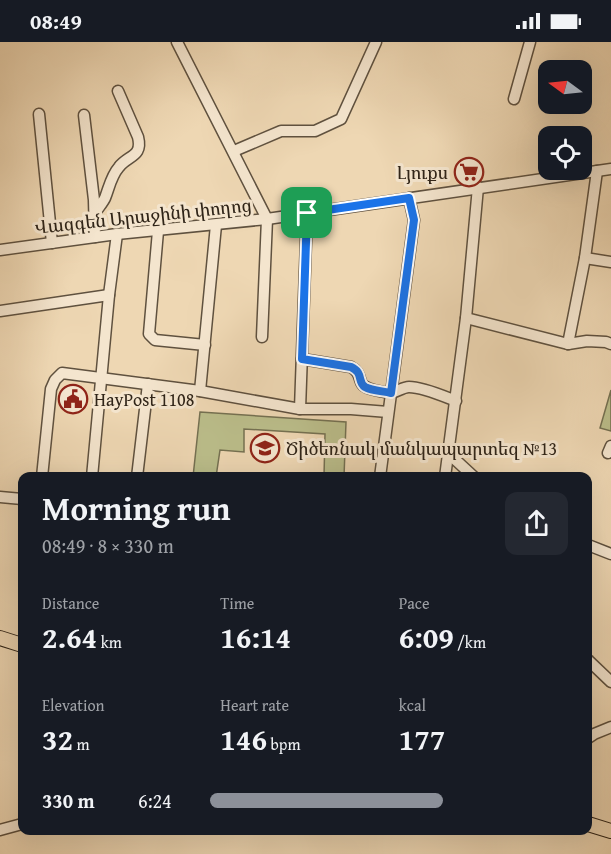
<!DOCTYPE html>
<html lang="en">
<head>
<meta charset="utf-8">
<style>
	:root { --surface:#171b24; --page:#242831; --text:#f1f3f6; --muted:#9ea1a6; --accent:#8c9099 }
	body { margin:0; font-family:"Gentium Book Plus","Noto Serif Armenian",serif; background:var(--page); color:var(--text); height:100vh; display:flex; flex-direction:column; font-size:22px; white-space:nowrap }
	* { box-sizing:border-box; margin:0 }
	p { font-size:20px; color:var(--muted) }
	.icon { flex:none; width:33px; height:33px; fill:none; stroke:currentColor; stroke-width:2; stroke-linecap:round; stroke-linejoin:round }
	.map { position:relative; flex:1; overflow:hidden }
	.side { position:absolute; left:18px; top:430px; width:574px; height:363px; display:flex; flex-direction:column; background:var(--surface); border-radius:12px; box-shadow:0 6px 24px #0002 }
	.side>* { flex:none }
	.needle { width:39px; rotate:285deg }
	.buttons { position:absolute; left:538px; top:18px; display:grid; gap:12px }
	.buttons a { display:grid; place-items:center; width:54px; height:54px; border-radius:12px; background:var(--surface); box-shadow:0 6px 24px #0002; font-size:30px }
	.pin { position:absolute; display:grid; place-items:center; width:51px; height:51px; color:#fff; margin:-26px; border-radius:12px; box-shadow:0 3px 9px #0006 }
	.round { display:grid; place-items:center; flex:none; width:63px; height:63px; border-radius:12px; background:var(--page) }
	.headline { display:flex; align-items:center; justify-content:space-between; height:102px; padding:0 24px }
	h1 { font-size:33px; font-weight:700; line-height:45px }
	.figures { display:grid; grid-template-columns:repeat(3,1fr); gap:9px; height:102px; padding:6px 24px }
	.figures div { display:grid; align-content:center }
	.figures b { font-size:30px; font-weight:700 }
	.figures small { font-size:16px; font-weight:400 }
	.figures p { font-size:16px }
	ul { padding:0 24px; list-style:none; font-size:20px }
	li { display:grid; grid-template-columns:96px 72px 1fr; align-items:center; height:45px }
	li i { height:15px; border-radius:8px; background:var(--accent) }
	.status { display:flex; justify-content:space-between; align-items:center; height:42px; padding:0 30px; background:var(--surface); direction:ltr }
	.status svg { height:16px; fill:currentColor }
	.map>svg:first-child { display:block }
</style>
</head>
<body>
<div class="status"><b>08:49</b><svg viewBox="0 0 49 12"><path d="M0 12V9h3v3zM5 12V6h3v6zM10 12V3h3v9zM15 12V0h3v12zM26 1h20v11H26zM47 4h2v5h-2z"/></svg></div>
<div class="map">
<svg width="611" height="812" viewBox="0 0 611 812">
	<rect width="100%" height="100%" fill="#eed7b3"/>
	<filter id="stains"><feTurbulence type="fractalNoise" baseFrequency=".00333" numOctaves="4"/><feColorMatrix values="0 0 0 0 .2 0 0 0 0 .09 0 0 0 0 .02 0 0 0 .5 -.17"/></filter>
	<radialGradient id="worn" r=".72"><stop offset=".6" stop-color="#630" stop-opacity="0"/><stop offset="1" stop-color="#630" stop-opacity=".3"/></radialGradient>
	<g fill="#bbbe8b" stroke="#757152" stroke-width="1.5">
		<polygon points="611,348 611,389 600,386"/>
		<polygon points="200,370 346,380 344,435 324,435 325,392 244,387 244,410 220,408 216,435 193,435"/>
	</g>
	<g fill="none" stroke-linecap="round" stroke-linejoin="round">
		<g stroke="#5f513f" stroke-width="13">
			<g id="minor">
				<polyline points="177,0 267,177 262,295"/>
				<polyline points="514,57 530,0"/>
				<polyline points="39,72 52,201"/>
				<polyline points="84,73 94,158 95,195"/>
				<polyline points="234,109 281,89 315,89 341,77 376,0"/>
				<path d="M94,173C97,167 102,162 105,156C109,146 111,134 119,125C128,113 143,115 138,95L118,49"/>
				<polyline points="158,189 149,292 155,298 205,303"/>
				<polyline points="0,208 117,192 267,177 611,127"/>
				<polyline points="585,216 611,220"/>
				<polyline points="0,269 109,253"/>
				<polyline points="466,276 568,302 587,299 606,300 611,302"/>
				<polyline points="568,302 585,216 597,129"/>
				<path d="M302,317L351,325C364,332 356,342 368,346C372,348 388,351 391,351C397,350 403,345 409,345C423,345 443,354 456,359"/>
				<polyline points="200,349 216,183"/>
				<polyline points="300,367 307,171"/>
				<polyline points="448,411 474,435"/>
				<polyline points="608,411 611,404"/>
				<polyline points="42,435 51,347 55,338 62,331 200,349 300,367 351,367 388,370"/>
				<polyline points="92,435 109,253 117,192"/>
				<polyline points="137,435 148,342"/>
				<polyline points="380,435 414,178 409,156"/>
				<polyline points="445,435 466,276 478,145"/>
				<polyline points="0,455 22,457"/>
				<polyline points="588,503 611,512"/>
				<polyline points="588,618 611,640"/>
				<polyline points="588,696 594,692 611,685"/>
				<polyline points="0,788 22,782"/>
			</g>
		</g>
		<g stroke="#2f2418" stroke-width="16">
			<g id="major">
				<polyline points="0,596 22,603"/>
				<polyline points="588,782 611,789"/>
			</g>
		</g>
		<use href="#minor" stroke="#f4e5ce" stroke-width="10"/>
		<use href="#major" stroke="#eed7b3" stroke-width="14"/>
	</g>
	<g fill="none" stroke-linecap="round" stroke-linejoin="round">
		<g stroke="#fff" stroke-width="12">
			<path id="route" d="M409,156L414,178L391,351C383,349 372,349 365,345C357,340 364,331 351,325L302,317L307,171Z"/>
		</g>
		<use href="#route" stroke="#1a73e8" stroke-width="8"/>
	</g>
	<defs>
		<g id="supermarket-ring" transform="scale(1.5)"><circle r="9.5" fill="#f4e5ce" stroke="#8f2418" stroke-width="1.5"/><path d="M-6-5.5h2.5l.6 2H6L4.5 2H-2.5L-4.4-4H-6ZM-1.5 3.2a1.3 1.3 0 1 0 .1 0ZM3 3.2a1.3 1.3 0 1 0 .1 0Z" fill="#8f2418"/></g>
		<g id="civic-ring" transform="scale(1.5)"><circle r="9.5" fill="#f4e5ce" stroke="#8f2418" stroke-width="1.5"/><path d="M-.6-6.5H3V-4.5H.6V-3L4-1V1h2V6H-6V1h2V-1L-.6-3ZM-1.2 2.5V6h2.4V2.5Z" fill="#8f2418"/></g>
		<g id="school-ring" transform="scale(1.5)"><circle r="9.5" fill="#f4e5ce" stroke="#8f2418" stroke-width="1.5"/><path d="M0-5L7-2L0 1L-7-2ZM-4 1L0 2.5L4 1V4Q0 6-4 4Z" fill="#8f2418"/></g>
	</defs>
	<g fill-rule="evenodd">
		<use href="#supermarket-ring" x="469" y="130"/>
		<use href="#civic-ring" x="73" y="357"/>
		<use href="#school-ring" x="265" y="406"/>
	</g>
	<g text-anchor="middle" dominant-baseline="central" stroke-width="6" stroke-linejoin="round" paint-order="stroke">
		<g font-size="18" fill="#2f2418" stroke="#f4e5ce" text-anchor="start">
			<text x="448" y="130" text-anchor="end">Լյուքս</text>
			<text x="94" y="357">HayPost 1108</text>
			<text x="286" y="406">Ծիծեռնակ մանկապարտեզ №13</text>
		</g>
		<g font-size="18" fill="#2f2418" stroke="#f4e5ce">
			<text transform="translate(143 174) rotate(-6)">Վազգեն Արաջինի փողոց</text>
		</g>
	</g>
	<rect width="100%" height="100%" filter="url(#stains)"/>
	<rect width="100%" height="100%" fill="url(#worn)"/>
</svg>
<div class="buttons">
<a><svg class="needle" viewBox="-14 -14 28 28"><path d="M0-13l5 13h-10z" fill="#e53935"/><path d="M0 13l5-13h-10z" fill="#9ea1a6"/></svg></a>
<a><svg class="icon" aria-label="locate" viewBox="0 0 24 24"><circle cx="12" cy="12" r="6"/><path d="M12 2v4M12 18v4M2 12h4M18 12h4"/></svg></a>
</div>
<div class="pin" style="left:307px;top:171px;background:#1e9e55"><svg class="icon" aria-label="arrive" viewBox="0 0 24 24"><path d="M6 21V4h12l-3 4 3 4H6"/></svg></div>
<section class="side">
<div class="headline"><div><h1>Morning run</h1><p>08:49 · 8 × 330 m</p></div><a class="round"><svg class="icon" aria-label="share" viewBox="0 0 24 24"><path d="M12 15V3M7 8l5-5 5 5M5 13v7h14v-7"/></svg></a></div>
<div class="figures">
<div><p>Distance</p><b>2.64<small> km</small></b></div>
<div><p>Time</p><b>16:14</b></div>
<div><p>Pace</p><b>6:09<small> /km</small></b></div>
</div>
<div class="figures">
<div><p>Elevation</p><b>32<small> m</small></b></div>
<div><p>Heart rate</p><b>146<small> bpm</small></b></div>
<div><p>kcal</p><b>177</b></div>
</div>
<ul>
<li><b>330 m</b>6:24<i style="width:65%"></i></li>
</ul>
</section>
</div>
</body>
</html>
